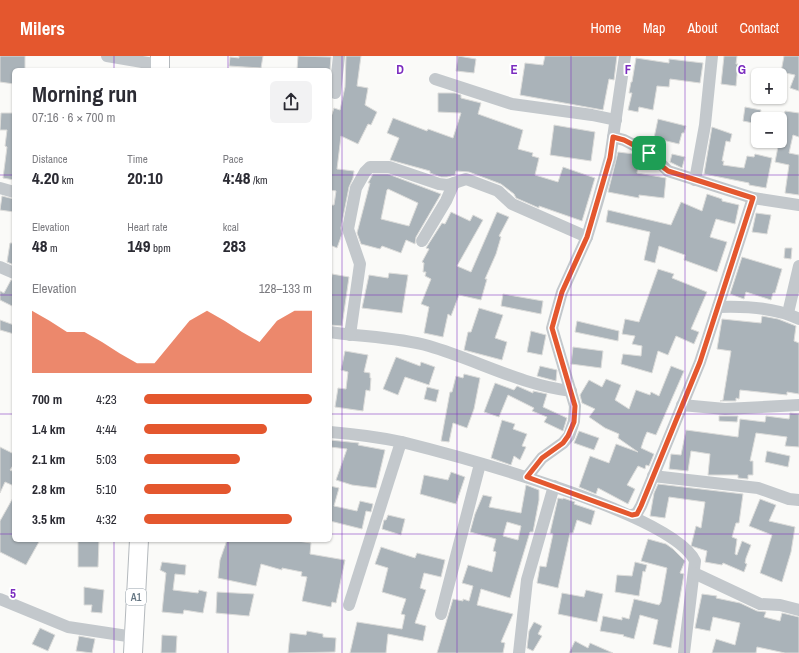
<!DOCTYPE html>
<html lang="en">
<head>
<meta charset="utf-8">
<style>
	:root { --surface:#fff; --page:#f2f2f3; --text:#2b2b33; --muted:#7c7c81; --accent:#e4572e }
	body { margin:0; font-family:"Archivo Narrow",sans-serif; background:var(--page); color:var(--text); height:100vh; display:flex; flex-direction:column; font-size:15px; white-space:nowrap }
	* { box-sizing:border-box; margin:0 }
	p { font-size:13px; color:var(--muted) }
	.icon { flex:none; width:22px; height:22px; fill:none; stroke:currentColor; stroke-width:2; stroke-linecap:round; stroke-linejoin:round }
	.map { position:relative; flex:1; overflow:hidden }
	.side { position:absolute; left:12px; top:12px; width:320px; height:474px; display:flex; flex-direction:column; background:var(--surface); border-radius:6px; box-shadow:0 1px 3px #0004 }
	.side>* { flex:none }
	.tools { position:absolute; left:751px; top:12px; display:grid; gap:8px }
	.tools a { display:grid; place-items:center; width:36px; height:36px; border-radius:6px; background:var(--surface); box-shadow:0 1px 3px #0004; font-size:20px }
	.pin { position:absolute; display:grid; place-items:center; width:34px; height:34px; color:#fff; margin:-17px; border-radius:8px; box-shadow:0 2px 6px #0006 }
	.round { display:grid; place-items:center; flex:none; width:42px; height:42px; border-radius:6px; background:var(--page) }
	.overview { display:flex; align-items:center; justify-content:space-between; height:68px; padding:0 20px }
	h1 { font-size:22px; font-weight:700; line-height:30px }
	.figures { display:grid; grid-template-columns:repeat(3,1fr); gap:6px; height:68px; padding:4px 20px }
	.figures div { display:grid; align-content:center }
	.figures b { font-size:17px; font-weight:700 }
	.figures small { font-size:11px; font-weight:400 }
	.figures p { font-size:11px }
	.chart { height:112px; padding:8px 20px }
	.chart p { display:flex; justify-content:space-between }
	.chart svg { width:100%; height:72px; margin-top:4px; fill:var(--accent); opacity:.7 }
	ul { padding:0 20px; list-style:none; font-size:13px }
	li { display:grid; grid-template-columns:64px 48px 1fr; align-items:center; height:30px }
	li i { height:10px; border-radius:5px; background:var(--accent) }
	header { display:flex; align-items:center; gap:24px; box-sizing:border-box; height:56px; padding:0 20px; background:var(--accent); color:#fff }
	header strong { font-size:19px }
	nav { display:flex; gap:22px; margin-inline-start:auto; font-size:14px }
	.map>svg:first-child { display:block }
</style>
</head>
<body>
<header>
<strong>Milers</strong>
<nav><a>Home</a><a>Map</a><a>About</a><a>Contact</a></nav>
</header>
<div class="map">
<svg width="799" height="597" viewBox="0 0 799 597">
	<rect width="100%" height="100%" fill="#fafaf8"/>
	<g fill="#aab3b9" stroke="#dcdcda" fill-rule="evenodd">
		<polygon points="0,0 25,0 25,14 14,14 14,28 0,26"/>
		<polygon points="239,0 263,0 261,12 229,10 230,1 239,2"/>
		<polygon points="298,0 331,1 330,14 297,14"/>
		<polygon points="346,0 361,0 357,30 368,32 365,49 377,56 371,69 368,68 358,88 341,80 337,113 354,115 353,122 349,131 341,172 342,178 337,192 330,189 330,157 331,149 334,149 336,135 330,134 330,64 334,52 340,54 345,31"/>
		<polygon points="458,0 476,3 474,17 456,15"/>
		<polygon points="545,0 617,0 614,24 609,23 603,54 520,39 525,7 543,9"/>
		<polygon points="724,0 737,0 736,8 738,8 736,30 721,28"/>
		<polygon points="784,0 799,0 799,35 790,32 795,19 781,16"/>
		<polygon points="636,2 669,7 669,3 703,7 700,27 670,23 669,31 657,30 653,54 639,51 638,56 628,54 632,37 629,37 631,26 632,26"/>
		<polygon points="438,37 455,37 461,39 461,42 481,47 478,58 523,74 518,93 533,97 532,100 539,102 535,119 558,126 563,111 595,122 582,165 539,150 539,152 516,142 514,138 501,128 469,116 456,115 455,119 447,121 441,121 430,117 430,115 390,104 399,82 387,77 393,62 427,75 428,73 453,82 461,57 438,56"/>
		<polygon points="745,51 761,54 758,68 743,65"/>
		<polygon points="785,55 799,57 799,81 793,79 789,97 799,99 799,139 785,137 789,109 775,106"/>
		<polygon points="1,57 14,57 14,124 3,122 7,91 5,90 7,74 0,74"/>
		<polygon points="658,63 686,70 684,77 682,77 679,88 654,82"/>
		<polygon points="554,69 595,76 591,105 550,99"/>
		<polygon points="712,71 732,78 730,86 726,85 722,105 724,105 723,109 744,112 747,100 754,101 755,98 772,102 766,132 749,129 749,127 704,118"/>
		<polygon points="618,96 634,98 639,100 637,117 666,122 664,142 639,139 639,142 608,136"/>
		<polygon points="672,98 685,101 682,112 670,106"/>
		<path d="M373,118H388L441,138L416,181L415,188L406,184L401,197L382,190L380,193L361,188L357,177L370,127H368ZM388,133L418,147L409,170L381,163L387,134Z"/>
		<polygon points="707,138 722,143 722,145 739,149 735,168 716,163 710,181 727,186 717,216 684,204 685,199 659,190 655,207 644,204 650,176 606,166 608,154 671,169 681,146 702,155"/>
		<polygon points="2,140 14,143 14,156 0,154"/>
		<polygon points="451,156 470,165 473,159 483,164 457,210 471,216 497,156 509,161 499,180 501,181 496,198 485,223 487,223 481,244 459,239 451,260 448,258 443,281 424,277 429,251 421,248 431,223 425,220 426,216 423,216 424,207 422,206 429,193 426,192 442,167 445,168"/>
		<polygon points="756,157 771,159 767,178 752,176"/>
		<polygon points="10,187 14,187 14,209 7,206"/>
		<polygon points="785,192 792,192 791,203 784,202"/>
		<polygon points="742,201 782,213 775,237 773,237 771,244 746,236 744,243 730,238"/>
		<polygon points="658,213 674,218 672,222 707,236 691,273 699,276 694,288 676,280 668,299 658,295 652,317 621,308 623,298 641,300 642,290 632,288 635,280 622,278 625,263 639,266"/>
		<polygon points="389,217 408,219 402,257 362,252 369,219 388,222"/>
		<polygon points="332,218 349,221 342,270 330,269 330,235"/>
		<polygon points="11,224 14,224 14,251 0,244 0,235 4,237"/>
		<polygon points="503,238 543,245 541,258 501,250"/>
		<polygon points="479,252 503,259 495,282 507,286 502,304 464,294 468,276 471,276"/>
		<polygon points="762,260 778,263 796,270 794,285 799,287 799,338 787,336 787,339 740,334 739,343 736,342 736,345 720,345 723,344 731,295 717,293 722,263 761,267"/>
		<polygon points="0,264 14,269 14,278 0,274"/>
		<polygon points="577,265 619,275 618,285 575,276"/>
		<polygon points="531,275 546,279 542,299 527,296"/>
		<polygon points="573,291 603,295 601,312 571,308"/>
		<polygon points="345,295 368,299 364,316 370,317 370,322 371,322 370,335 366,334 363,355 335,351 338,332 346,333 348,316 341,314"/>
		<polygon points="396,301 420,310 421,306 435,311 429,329 405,321 398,339 383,333"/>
		<polygon points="540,310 557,314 556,325 537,320"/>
		<polygon points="671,310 684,315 656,379 647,376 644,383 641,392 654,398 649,410 646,409 645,413 638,410 627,429 635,433 628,448 598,432 596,438 579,431 590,400 609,407 616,388 638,396 618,382 619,378 605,372 589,361 595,353 582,347 580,339 589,324 602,331 606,323 621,329 615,344 629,353 636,334 650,339 651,336 659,340"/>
		<polygon points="464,318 480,322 474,353 467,372 453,367 449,386 441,385 450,336 452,336 456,320 463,322"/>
		<polygon points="495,327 514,334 517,330 533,337 533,335 547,338 543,351 567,362 563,375 544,366 547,361 532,355 534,352 508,339 499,361 484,356"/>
		<polygon points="427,331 439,334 436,346 424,343"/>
		<polygon points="790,357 799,358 799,391 785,390 787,381 756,377 750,405 753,405 753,419 748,419 748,423 738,422 738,419 708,419 710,398 691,395 688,415 669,413 671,398 681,399 686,374 738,381 740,363 765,366 766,360 789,363"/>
		<polygon points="719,360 738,360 737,366 719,365"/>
		<polygon points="502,364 515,368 513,373 527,378 522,390 526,391 520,404 514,400 511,409 491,402"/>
		<polygon points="579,375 599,382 594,394 574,387"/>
		<polygon points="330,384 359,387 358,389 385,394 376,432 352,429 336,424 347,393 330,391"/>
		<polygon points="0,391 14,398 14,408 10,414 14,416 14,430 5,426 0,437"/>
		<polygon points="767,395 790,400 788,411 765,406"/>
		<polygon points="451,416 465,421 456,448 420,438 424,419 448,424"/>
		<polygon points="658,428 743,438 739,467 736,467 732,481 737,483 735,498 737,499 742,485 751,489 746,502 745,507 747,508 744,516 723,507 722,509 705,506 707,495 691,490 696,470 701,472 705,446 669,441 665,462 650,460 654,437"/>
		<path d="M526,429L539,434V444L533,476H530L510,542L481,533L477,549L513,558L501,586L505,587L503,597H437L453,543L463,545V543L469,545L473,530L462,527L468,509L492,516L496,496L493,495L496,483L470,476L475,458L483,439L492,441L489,451L521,457ZM507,466L521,470L518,484L503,480Z"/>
		<polygon points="330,430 339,432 334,450 357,455 360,445 373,448 371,456 366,455 362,473 330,465"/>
		<polygon points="14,440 14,484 40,484 26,509 0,496 0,465"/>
		<polygon points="558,442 563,443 563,442 575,446 574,448 595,455 591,469 577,464 573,477 570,477 558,532 537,527 540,510 546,511 553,478 550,477"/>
		<polygon points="760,443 776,449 769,465 795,471 791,496 782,526 760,517 772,479 749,470"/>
		<polygon points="388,459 405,463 401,479 382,473 384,464 386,464"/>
		<polygon points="648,483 666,488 673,493 685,505 680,517 684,518 671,592 653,588 658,564 640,559 634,583 623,580 624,579 600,575 603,560 622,564 622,561 629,563 634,543 659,549 661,546 667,512 641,505"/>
		<polygon points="78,484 99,484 98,511 78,511"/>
		<polygon points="227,484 291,484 311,487 310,498 345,504 336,547 332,546 331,551 302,545 307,521 301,520 302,516 282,512 282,514 261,508 256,530 218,522 220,504"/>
		<polygon points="381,491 415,502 417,497 445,504 441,521 424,517 420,532 426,534 415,567 426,570 423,585 388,578 386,597 350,597 357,566 402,573 405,559 401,558 406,543 382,536 388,512 375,508"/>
		<polygon points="162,506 186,509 185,519 175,518 173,534 198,537 199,534 207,536 203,557 184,554 183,558 162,556 166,517 160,514"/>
		<polygon points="635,506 647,509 645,516 643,515 639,540 615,536 617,519 632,520"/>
		<polygon points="84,531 104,534 102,557 91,556 92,549 84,549"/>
		<polygon points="586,534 603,538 597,566 558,558 562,537 584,541"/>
		<polygon points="217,536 254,538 249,560 216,557"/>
		<polygon points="702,538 717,540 716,542 740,547 757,555 766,556 764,561 780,565 782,557 799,561 799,597 785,597 757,591 756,597 712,597 716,583 735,589 740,567 713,561 710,575 695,572"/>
		<polygon points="534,566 542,570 538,578 542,580 533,595 527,592 529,575"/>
		<polygon points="40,572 55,579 48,595 32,588"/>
		<polygon points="307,575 323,578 323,581 336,582 335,596 288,597 290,577 306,579"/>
		<polygon points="162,579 177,580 176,597 161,597"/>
		<polygon points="79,580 95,583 92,597 76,595"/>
		<polygon points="575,585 588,592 590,587 613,597 569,597"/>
	</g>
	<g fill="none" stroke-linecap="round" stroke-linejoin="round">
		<g stroke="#b4b9bd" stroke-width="20">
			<g id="highway">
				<polyline points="160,14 160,0"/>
				<polyline points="133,597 139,484"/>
			</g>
		</g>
		<g stroke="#c3c8cc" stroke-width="12">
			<polyline points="107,0 160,9"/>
			<polyline points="435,23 512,48 592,59 616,64"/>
			<polyline points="335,37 339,0"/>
			<polyline points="613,81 624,84 649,97 653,103 662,109 668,115 753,142 799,149"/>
			<polyline points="695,124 705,69 712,0"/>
			<polyline points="0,132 14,136"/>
			<polyline points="422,185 446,145 454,127"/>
			<polyline points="0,211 14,217"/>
			<path d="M718,251C745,250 775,251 799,263"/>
			<polyline points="788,257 799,210"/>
			<path d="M330,276C363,281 397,281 429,290C477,304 521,329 571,335"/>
			<polyline points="350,279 360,208 348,173 356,132 365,116 370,111 389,111 439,128 448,129 466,123 498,135 512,148 587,181"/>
			<polyline points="682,349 725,353 799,349"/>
			<path d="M330,376C354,378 378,381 402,386C458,400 672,457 695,505L684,597"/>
			<polyline points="653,420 758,432 789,443 799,444"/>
			<polyline points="527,421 542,402 563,387 569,380 574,365 575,350 552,272 562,236 587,181 597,148 610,102 625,0"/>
			<polyline points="632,459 637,457 641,450 700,306 753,142"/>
			<polyline points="694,517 760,548 780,549 799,554"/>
			<polyline points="0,543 68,571 134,581"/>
			<polyline points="349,549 401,386"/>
			<polyline points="441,558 480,408"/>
			<polyline points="519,597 527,524 554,430"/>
		</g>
		<use href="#highway" stroke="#fff" stroke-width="18"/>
	</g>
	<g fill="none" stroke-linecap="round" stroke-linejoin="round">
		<g stroke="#fff" stroke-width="8">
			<polygon id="route" points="613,81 624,84 649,97 653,103 668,115 753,142 700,306 641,450 637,458 632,459 527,421 542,402 563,387 568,380 574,366 575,350 552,272 562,236 587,181 610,102"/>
		</g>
		<use href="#route" stroke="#e4572e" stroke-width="5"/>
	</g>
	<path fill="none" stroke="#7b2cbf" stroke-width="1" stroke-opacity="0.55" d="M114,0V14M228,0V14M342,0V597M457,0V597M571,0V597M685,0V597M0,119H14M330,119H799M0,239H14M330,239H799M0,358H14M330,358H799M0,478H14M330,478H799M114,484V597M228,484V597"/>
	<g text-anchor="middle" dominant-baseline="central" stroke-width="4" stroke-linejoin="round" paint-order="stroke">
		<rect fill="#fff" stroke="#939fa8" stroke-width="1" x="126" y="533" width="20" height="16" rx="3"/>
		<g font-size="10" font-weight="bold" fill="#657683">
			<text x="136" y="541">A1</text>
		</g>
	</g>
	<g font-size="13" text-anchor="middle" font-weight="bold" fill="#7b2cbf" stroke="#fff" stroke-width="4" stroke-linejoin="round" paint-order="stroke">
		<text x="400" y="18">D</text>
		<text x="514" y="18">E</text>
		<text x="628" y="18">F</text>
		<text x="742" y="18">G</text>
		<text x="13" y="542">5</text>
	</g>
</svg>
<div class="tools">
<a>+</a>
<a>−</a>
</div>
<div class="pin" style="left:649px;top:97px;background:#1e9e55"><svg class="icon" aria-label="arrive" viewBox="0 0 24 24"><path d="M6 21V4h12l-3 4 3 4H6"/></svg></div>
<section class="side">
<div class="overview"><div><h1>Morning run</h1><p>07:16 · 6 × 700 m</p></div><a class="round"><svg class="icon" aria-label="share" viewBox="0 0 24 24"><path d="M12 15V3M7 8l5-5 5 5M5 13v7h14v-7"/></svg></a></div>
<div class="figures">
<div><p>Distance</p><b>4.20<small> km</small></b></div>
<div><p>Time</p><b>20:10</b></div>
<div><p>Pace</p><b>4:48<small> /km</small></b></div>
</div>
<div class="figures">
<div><p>Elevation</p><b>48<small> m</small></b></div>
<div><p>Heart rate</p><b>149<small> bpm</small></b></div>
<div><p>kcal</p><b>283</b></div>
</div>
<div class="chart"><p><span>Elevation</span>128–133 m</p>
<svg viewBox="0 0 160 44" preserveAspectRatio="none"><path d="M0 44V6L10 12L20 19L30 19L40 25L50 32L60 38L70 38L80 25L90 12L100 6L110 12L120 19L130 25L140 12L150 6L160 6V44z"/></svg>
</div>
<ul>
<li><b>700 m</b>4:23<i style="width:100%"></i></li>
<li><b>1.4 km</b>4:44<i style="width:73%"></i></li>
<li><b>2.1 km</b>5:03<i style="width:57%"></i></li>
<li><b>2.8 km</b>5:10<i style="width:52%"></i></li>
<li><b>3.5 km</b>4:32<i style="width:88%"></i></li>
</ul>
</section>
</div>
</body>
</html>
